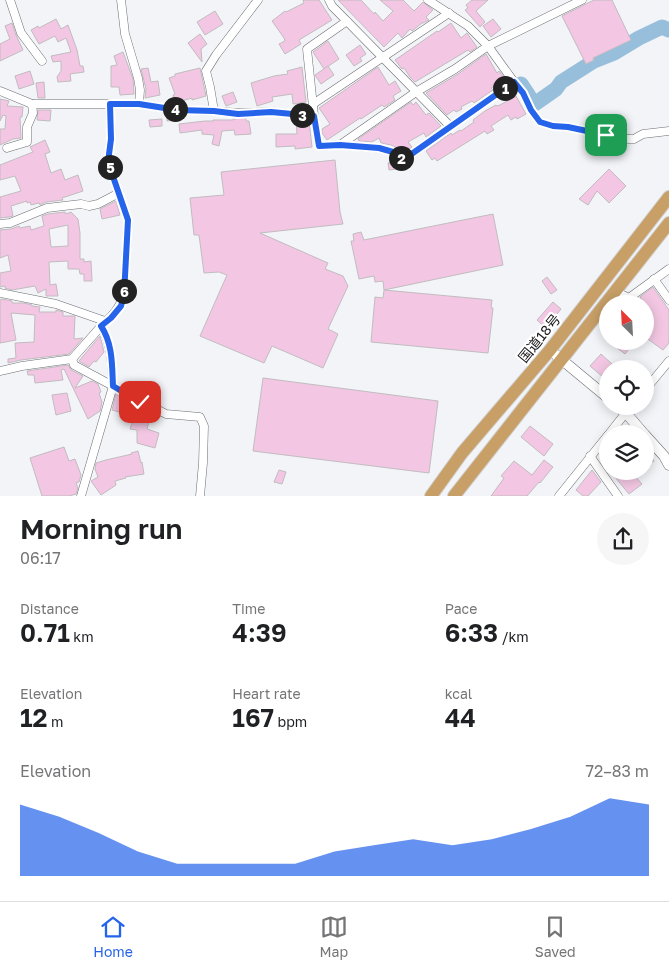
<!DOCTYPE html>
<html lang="en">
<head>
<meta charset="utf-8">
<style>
	:root { --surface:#fff; --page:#f6f6f6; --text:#202124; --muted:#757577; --line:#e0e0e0; --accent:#2563eb }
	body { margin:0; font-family:"Golos Text","Noto Sans JP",sans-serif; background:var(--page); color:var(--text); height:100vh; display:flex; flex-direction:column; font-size:19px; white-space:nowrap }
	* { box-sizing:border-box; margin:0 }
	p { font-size:16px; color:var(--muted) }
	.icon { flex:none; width:28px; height:28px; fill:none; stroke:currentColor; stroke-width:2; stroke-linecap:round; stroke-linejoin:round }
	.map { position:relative; height:496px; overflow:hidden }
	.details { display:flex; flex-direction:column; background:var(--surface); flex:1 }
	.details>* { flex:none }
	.needle { width:32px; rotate:336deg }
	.fabs { position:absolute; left:599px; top:295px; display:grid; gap:10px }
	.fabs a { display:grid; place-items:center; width:55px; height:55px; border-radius:50%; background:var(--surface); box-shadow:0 2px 12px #0003; font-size:25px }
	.pin { position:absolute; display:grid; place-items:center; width:42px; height:42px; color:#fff; margin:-21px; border-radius:10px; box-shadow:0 2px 8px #0006 }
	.km { position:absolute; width:25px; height:25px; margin:-12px; border-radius:50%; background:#222; color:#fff; font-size:14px; line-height:25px; text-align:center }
	.round { display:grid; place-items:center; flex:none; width:52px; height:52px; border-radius:26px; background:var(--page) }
	.head { display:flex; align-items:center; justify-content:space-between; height:85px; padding:0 20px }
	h1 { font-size:28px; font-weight:600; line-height:38px }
	.figures { display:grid; grid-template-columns:repeat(3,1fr); gap:8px; height:85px; padding:5px 20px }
	.figures div { display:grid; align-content:center }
	.figures b { font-size:25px; font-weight:600 }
	.figures small { font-size:14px; font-weight:400 }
	.figures p { font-size:14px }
	.chart { height:140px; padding:10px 20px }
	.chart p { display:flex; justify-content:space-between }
	.chart svg { width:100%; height:90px; margin-top:5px; fill:var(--accent); opacity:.7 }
	.tabs { display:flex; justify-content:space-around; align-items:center; height:70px; border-top:1px solid var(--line); background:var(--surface); font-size:14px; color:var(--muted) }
	.tabs a { display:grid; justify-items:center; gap:2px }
	.tabs .selected { color:var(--accent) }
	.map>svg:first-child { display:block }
</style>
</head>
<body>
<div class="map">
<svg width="669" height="496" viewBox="0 0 669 496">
	<rect width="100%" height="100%" fill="#f2f4f8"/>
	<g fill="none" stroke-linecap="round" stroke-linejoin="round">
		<g stroke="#97bfdc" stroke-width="15">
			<polyline points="521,84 529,96"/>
			<polyline points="531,99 536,103 556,89 561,82 594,61 614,53 639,38 662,27 669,30"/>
		</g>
	</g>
	<g fill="#f3c7e3" stroke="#c1bcbf" fill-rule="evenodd">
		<polygon points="303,0 319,0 332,20 299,40 301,44 285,54 279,44 285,41 284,38 272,21 285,11 286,12 304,3"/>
		<polygon points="338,0 361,0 374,14 375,12 383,21 393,11 380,0 403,0 414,11 423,2 433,10 426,17 429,20 423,23 422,23 412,31 410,29 402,38 398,33 384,47"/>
		<polygon points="472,0 488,0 476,11 485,22 480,27 465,10 468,8 466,5"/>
		<polygon points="594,0 612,0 631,40 593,58 594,60 586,64 562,16"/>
		<polygon points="215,11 223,24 205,35 197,22"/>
		<polygon points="56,19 61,29 68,25 77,50 80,66 83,66 84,72 70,74 71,81 58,82 57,77 61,71 61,61 53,62 51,56 71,52 66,38 58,42 55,36 39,44 31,30 38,26 39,28"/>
		<polygon points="493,19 501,29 491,37 483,26"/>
		<polygon points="12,23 16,35 23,50 0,61 0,44 10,39 5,26"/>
		<polygon points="451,23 461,38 467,33 477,47 470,52 468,50 415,82 410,77 404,68 402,69 395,60 437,31 438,32"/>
		<polygon points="200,34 207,44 201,49 202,62 188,43"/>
		<polygon points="328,41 339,59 324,69 313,52"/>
		<polygon points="360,45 366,54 360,58 362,61 354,66 346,55"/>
		<polygon points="123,52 133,79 134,94 120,95 119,87 111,87 111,66 117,65 114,56"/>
		<polygon points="486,54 497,73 499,71 505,79 491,88 493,90 474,103 472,101 461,107 462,109 456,112 454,110 447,115 426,93 458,74"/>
		<polygon points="328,66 334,75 321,84 315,75"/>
		<polygon points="302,67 306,102 293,104 292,94 272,97 273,101 257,106 251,83 274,76 288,74 287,71"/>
		<polygon points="378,67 389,85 395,81 401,91 393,96 395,100 384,107 382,105 361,119 360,118 327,140 322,133 322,129 330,124 319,108"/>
		<polygon points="148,68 151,82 158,81 160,95 145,98 146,89 141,69"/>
		<polygon points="200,68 206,96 192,100 192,98 175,103 173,95 175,94 169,78 175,76 175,74"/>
		<polygon points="30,71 34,84 19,89 15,76"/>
		<polygon points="44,82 45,98 38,98 36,83"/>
		<polygon points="233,92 237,102 226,106 222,96"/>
		<polygon points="516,96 526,114 517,119 516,117 511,120 508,115 491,126 494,130 487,134 485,131 437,161 435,158 432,160 426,151 451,133 452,135 460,130 461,131 474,122 473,120 485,111 496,105 497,106 500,105"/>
		<polygon points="0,99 9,101 7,106 23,107 22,117 20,117 21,138 13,139 0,145 0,129 5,129 6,116 3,115 0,121"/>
		<polygon points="411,102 413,105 416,102 426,115 429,113 441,126 426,137 424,133 408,142 412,147 406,151 403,146 399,149 391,145 381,143 379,138 372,142 359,141 358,139"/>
		<polygon points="38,110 51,110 50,121 37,120"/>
		<polygon points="167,114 178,116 178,120 167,121"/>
		<polygon points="246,118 246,121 249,121 251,134 235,135 234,130 222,131 219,146 212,144 214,135 202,134 202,130 180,133 179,124 205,121 213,121 213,120 233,120 233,119"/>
		<polygon points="162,119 162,126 150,127 149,120"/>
		<polygon points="296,120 309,121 312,147 295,149 295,146 276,147 276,134 297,134"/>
		<polygon points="45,140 50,152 45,154 51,173 61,169 65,180 78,175 83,191 62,198 63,200 46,202 40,205 39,203 31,205 30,202 27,203 27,201 11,206 13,216 9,217 0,218 0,197 21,191 15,176 0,180 0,165 33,152 30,147"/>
		<polygon points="335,160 340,212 343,224 260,233 328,263 325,269 343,276 348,286 328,329 338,334 323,368 272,346 264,363 200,336 227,275 219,272 204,273 199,235 194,235 190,198 224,195 221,172"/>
		<polygon points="396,162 397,169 389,170 388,163"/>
		<polygon points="609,169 626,186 609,203 597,191 588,205 579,199"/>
		<polygon points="116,201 120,215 102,219 100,209"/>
		<path d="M65,212L66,214L71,212L78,219L80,233V259H84V262L91,261L92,281H84V274H80L79,269H68V261L49,262L50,285L56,284L58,296H46V289L38,293L35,286L12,290L5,288V286L0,287V273L11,271L8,255L0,258V230L11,229L19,226L20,228L30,226L31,230L44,226L42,216L48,214ZM68,225V246L51,247L49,229Z"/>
		<polygon points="493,214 503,265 384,290 383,281 375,282 374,276 359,279 351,241 354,241 353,234 361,232 364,240"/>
		<polygon points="547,277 557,290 551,294 542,281"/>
		<polygon points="653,287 669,310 669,343 663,350 645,337 645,312 648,309 640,297"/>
		<polygon points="384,290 492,300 491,308 493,308 488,353 371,342 375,297 383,298"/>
		<polygon points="2,299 12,301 12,303 24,303 32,305 32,306 40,307 39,312 56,312 56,310 63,312 63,316 75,316 74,339 83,338 69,354 21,360 8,363 8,359 16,358 15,343 34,342 35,315 11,313 16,340 0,343 0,300"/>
		<polygon points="553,302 561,309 546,328 537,320"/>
		<polygon points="100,336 104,352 96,362 94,361 89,367 79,361"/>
		<polygon points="608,341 635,341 625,354"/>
		<polygon points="601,354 612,364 609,367 611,368 608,369 608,372 603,377 590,366"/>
		<polygon points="68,365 71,370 83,376 75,388 92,381 98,384 101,392 99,393 102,402 100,411 88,419 64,369 61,370 63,380 35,383 34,375 28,375 27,371"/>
		<polygon points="263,378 438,401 429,473 253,451"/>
		<polygon points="67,393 71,411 56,415 52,395"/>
		<polygon points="116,394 126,399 124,401 136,405 133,416 112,410"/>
		<polygon points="135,413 150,417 147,429 159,433 155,448 137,443 137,430 130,429"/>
		<polygon points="530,426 553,444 544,456 521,437"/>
		<polygon points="64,447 69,461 75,459 81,475 79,482 76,483 78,488 76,494 69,496 42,496 30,458"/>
		<polygon points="645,448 654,461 645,467"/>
		<polygon points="138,451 141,463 142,462 144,474 125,477 126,478 115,481 116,485 101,495 91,481 98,477 95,469 96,463 106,460 132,454 131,453"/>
		<polygon points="544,460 553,467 540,483 539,482 527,496 491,496 504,478 501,476 514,461 532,475"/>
		<polygon points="279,470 286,472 282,484 274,482"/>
		<polygon points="592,470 601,482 588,496 583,496 576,490"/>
		<polygon points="610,471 640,471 634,475 642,484 629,494"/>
	</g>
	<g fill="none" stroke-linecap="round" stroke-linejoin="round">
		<g stroke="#6e6f73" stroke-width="9">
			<g id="minor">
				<polyline points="10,0 21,33 42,61"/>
				<polyline points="121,0 125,34 138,78 140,90 139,104"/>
				<polyline points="329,0 332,6 450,126"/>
				<polyline points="347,21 307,49 314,116 319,146 340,145 379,148 393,152 403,160 514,82 488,46 468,26 428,0"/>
				<polyline points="514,82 523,93 531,110 540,122 553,126 568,127 629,139 634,139 643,134 669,131"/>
				<polyline points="0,91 32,104 139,104 177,110 214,111 238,113 271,112 314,116"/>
				<polyline points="313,104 449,13"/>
				<polyline points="214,111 210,87 206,71 216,55 258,0"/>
				<polyline points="340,145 416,92 455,69 488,46 582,0"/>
				<polyline points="7,148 27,142 27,127 33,113 32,104"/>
				<polyline points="0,224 10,223 47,208 81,204 89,206 98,204 119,193"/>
				<polyline points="654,279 669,300"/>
				<polyline points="615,291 629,298 669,269"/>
				<polyline points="0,293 56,304 102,320 104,323 72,359 22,366 0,371"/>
				<path d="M104,323C114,315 120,307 124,295L128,220L108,162L111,139L110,104"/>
				<path d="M101,326C112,344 112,366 113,386L166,414L200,417L204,426L203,463L200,496"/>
				<polyline points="72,359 74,365 113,386 81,496"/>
				<polyline points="645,390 669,361"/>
				<polyline points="609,434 631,406"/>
				<polyline points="590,456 618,496"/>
				<polyline points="559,496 608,435"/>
			</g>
		</g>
		<g stroke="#6e6f73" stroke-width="11">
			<g id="tertiary">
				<polyline points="550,350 608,398"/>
				<polyline points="618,406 626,413 644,434"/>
				<polyline points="645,435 664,456 669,465"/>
			</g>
		</g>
		<g stroke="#d1d1d1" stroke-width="14">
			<g id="trunk">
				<polyline points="431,496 462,453 550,350 669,197"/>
				<polyline points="454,496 669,223"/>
			</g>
		</g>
		<use href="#minor" stroke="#fff" stroke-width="8"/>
		<use href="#tertiary" stroke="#fff" stroke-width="10"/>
		<use href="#trunk" stroke="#c79f67" stroke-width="12"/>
	</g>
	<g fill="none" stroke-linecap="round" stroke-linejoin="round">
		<g stroke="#fff" stroke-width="10">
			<path id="route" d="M140,402L113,386C112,366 113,344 101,326L111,318L121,306L124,295L128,220L108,162L111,139L110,104H139L177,110L214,111L238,114L271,112L314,116L319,146L340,145L379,148L393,152L403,160L514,82L523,93L531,110L540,122L553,126L568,127L606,135"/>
		</g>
		<use href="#route" stroke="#2563eb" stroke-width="6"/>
	</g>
	<g text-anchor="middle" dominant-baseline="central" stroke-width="4.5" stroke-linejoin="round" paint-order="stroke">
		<g font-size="14" fill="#19191b" stroke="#fff">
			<text transform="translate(539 338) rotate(-51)">国道18号</text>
		</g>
	</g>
</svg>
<div class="fabs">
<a><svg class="needle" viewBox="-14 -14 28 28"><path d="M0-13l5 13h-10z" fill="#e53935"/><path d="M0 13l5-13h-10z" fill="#757577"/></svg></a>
<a><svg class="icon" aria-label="locate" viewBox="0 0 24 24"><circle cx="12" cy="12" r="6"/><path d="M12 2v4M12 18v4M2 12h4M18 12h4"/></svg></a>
<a><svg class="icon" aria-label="layers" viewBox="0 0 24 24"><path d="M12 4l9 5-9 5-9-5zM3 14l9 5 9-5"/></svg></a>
</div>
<div class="pin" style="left:606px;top:135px;background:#1e9e55"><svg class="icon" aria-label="arrive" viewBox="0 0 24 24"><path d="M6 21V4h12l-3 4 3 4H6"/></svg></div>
<div class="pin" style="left:140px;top:402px;background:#d93025"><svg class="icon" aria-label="check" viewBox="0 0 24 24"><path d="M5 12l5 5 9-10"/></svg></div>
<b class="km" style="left:505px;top:88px">1</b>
<b class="km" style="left:401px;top:158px">2</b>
<b class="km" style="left:302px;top:115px">3</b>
<b class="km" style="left:175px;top:109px">4</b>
<b class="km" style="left:110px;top:167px">5</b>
<b class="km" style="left:124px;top:291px">6</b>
</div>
<section class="details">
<div class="head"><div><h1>Morning run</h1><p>06:17</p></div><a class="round"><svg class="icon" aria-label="share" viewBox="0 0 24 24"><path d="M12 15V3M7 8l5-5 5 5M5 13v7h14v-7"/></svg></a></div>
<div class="figures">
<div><p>Distance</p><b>0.71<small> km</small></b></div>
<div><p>Time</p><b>4:39</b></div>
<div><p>Pace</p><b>6:33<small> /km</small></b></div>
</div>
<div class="figures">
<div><p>Elevation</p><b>12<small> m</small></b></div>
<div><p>Heart rate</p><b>167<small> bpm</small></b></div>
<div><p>kcal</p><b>44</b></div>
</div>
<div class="chart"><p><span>Elevation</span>72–83 m</p>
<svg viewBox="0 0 160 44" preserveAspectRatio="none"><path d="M0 44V9L10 15L20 23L30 32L40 38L50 38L60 38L70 38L80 32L90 29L100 26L110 29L120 26L130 21L140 15L150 6L160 9V44z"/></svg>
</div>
</section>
<nav class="tabs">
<a class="selected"><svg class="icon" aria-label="home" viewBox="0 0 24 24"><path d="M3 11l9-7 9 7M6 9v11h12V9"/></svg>Home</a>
<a><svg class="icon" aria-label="map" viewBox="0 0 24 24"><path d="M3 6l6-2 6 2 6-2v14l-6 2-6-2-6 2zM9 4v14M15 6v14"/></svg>Map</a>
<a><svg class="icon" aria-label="saved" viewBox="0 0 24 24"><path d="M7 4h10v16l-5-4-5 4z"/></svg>Saved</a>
</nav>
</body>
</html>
